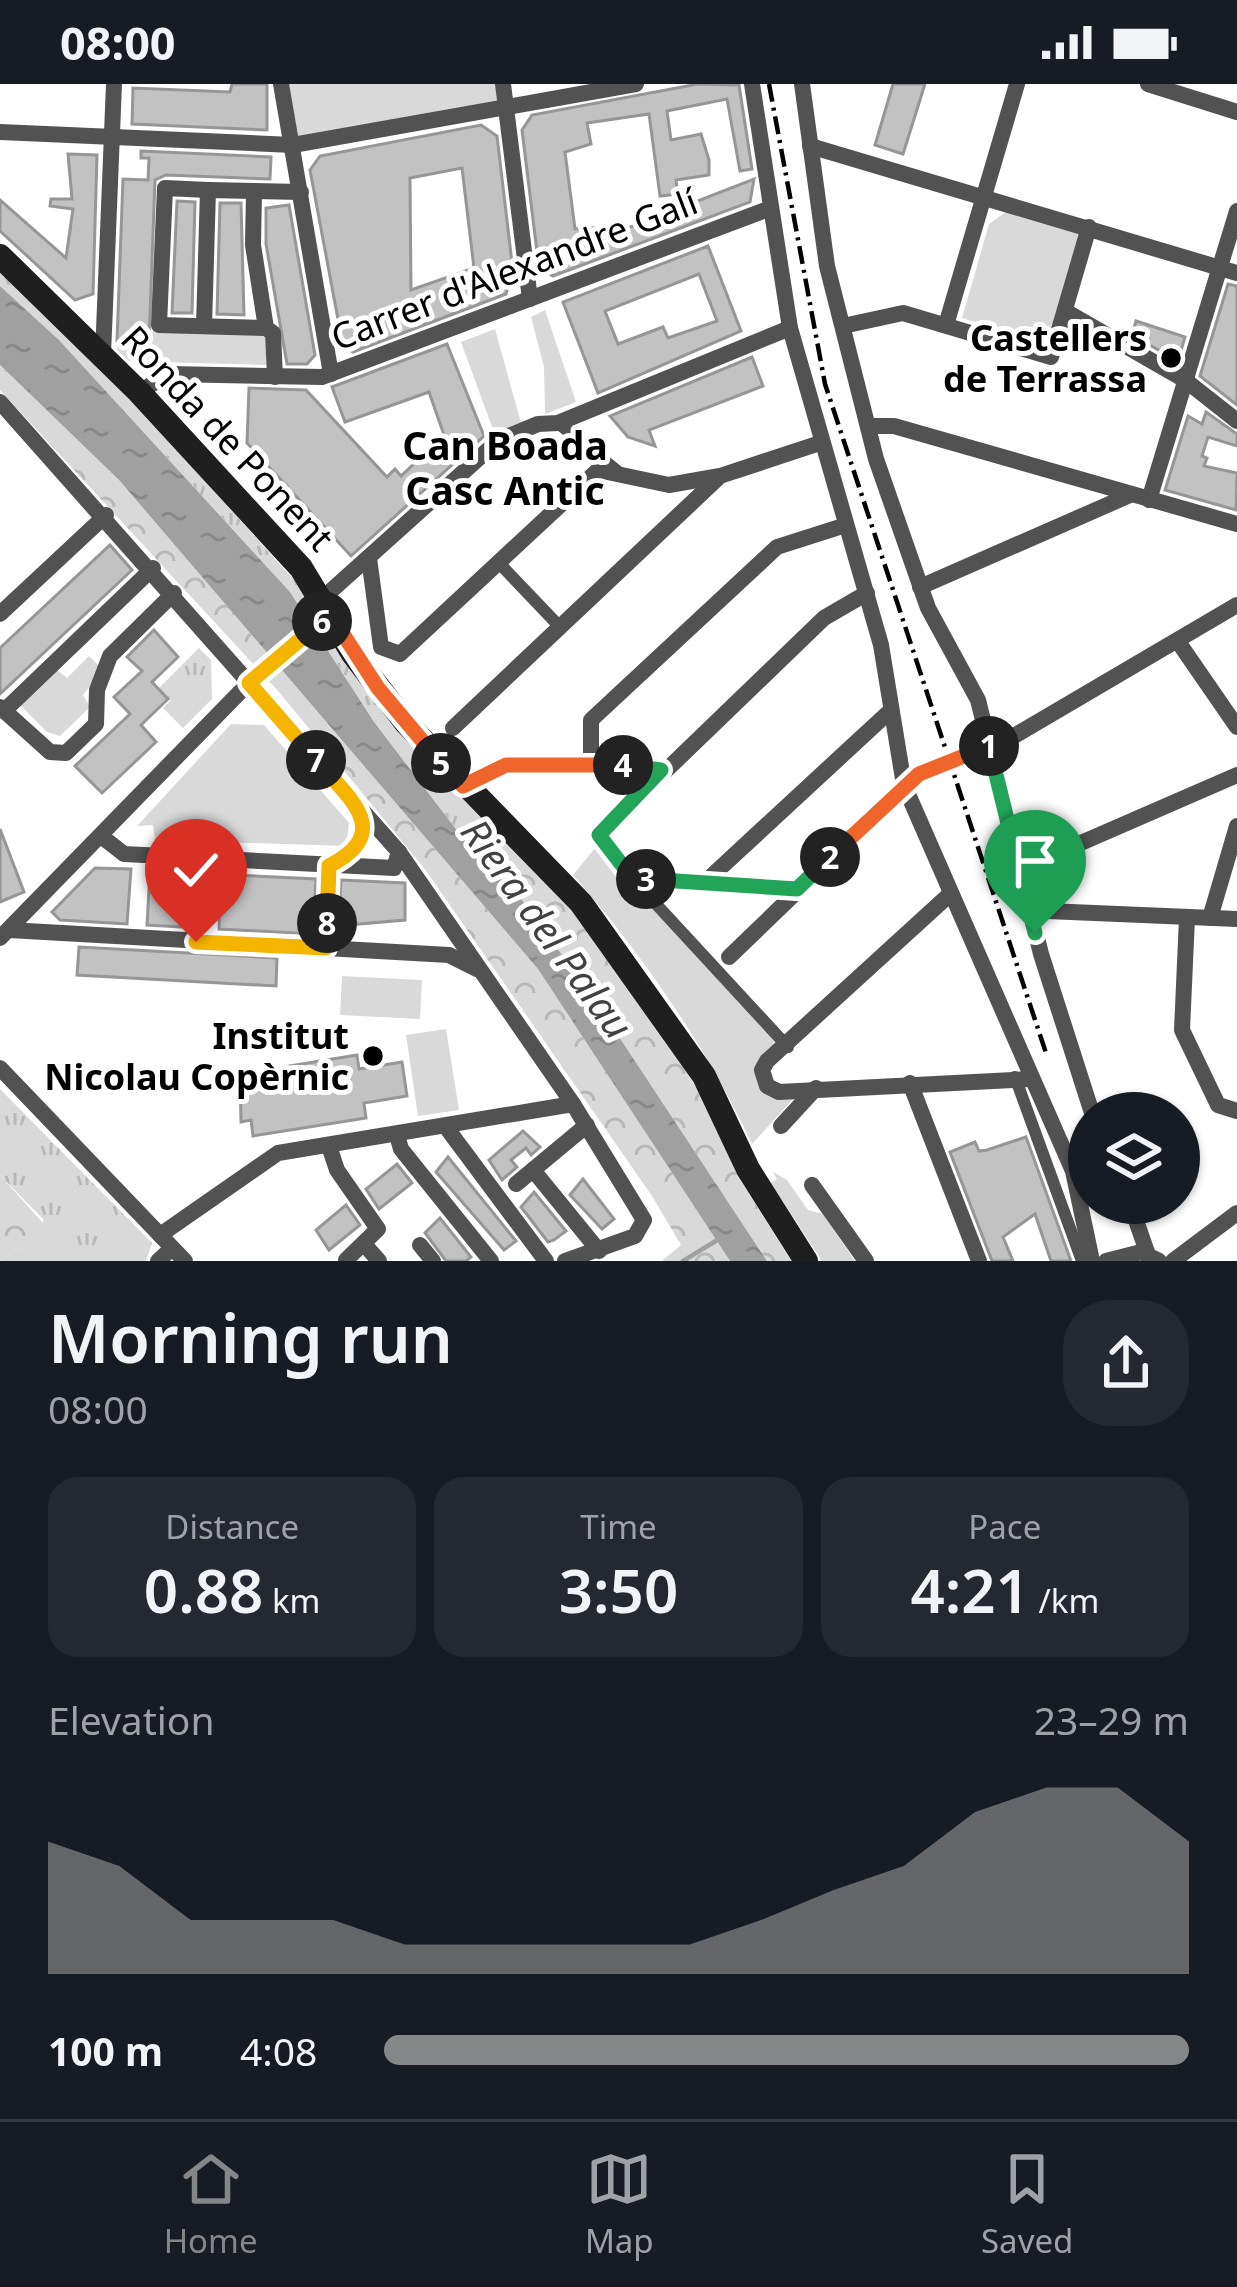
<!DOCTYPE html>
<html lang="en">
<head>
<meta charset="utf-8">
<style>
	:root { --surface:#171b24; --page:#242831; --text:#f1f3f6; --muted:#9ea1a6; --line:#363941; --accent:#858687 }
	body { margin:0; font-family:"Noto Sans",sans-serif; background:var(--page); color:var(--text); height:100vh; display:flex; flex-direction:column; font-size:45px; white-space:nowrap }
	* { box-sizing:border-box; margin:0 }
	p { font-size:39px; color:var(--muted) }
	.icon { flex:none; width:66px; height:66px; fill:none; stroke:currentColor; stroke-width:2; stroke-linecap:round; stroke-linejoin:round }
	.map { position:relative; height:1177px; overflow:hidden }
	.panel { display:flex; flex-direction:column; background:var(--surface); flex:1 }
	.panel>* { flex:none }
	.buttons { position:absolute; left:1068px; top:1008px; display:grid; gap:24px }
	.buttons a { display:grid; place-items:center; width:132px; height:132px; border-radius:50%; background:var(--surface); box-shadow:0 3px 9px #0004; font-size:60px }
	.pin { position:absolute; display:grid; place-items:center; width:102px; height:102px; color:#fff; margin:-123px -51px; border-radius:50% 50% 50% 0; rotate:-45deg; box-shadow:0 0 12px #0007 }
	.pin .icon { rotate:45deg }
	.km { position:absolute; width:60px; height:60px; margin:-30px; border-radius:50%; background:#222; color:#fff; font-size:33px; line-height:60px; text-align:center }
	.round { display:grid; place-items:center; flex:none; width:126px; height:126px; border-radius:48px; background:var(--page) }
	.summary { display:flex; align-items:center; justify-content:space-between; height:204px; padding:0 48px }
	h1 { font-size:66px; font-weight:600; line-height:90px }
	.figures { display:grid; grid-template-columns:repeat(3,1fr); gap:18px; height:204px; padding:12px 48px }
	.figures div { display:grid; align-content:center; border-radius:30px; background:var(--page); text-align:center }
	.figures b { font-size:60px; font-weight:600 }
	.figures small { font-size:33px; font-weight:400 }
	.figures p { font-size:33px }
	.chart { height:336px; padding:24px 48px }
	.chart p { display:flex; justify-content:space-between }
	.chart svg { width:100%; height:216px; margin-top:12px; fill:var(--accent); opacity:.7 }
	ul { padding:0 48px; list-style:none; font-size:39px }
	li { display:grid; grid-template-columns:192px 144px 1fr; align-items:center; height:90px }
	li i { height:30px; border-radius:15px; background:var(--accent) }
	.status { display:flex; justify-content:space-between; align-items:center; height:84px; padding:0 60px; background:var(--surface); direction:ltr }
	.status svg { height:33px; fill:currentColor }
	.tab-bar { display:flex; justify-content:space-around; align-items:center; height:168px; border-top:3px solid var(--line); background:var(--surface); font-size:33px; color:var(--muted) }
	.tab-bar a { display:grid; justify-items:center; gap:6px }
	.tab-bar .on { color:var(--accent) }
	.map>svg:first-child { display:block }
</style>
</head>
<body>
<div class="status"><b>08:00</b><svg viewBox="0 0 49 12"><path d="M0 12V9h3v3zM5 12V6h3v6zM10 12V3h3v9zM15 12V0h3v12zM26 1h20v11H26zM47 4h2v5h-2z"/></svg></div>
<div class="map">
<svg width="1237" height="1177" viewBox="0 0 1237 1177">
	<defs>
		<pattern id="grass-tufts" width="24" height="20" patternUnits="userSpaceOnUse" patternTransform="scale(3)"><rect width="24" height="20" fill="#d9d9d9"/><path d="M3 7l-1-3M5 7V3M7 7l1-3M15 17l-1-3M17 17v-4M19 17l1-3" fill="none" stroke="#b8b8b8"/></pattern>
		<pattern id="forest-crowns" width="20" height="18" patternUnits="userSpaceOnUse" patternTransform="scale(3)"><rect width="20" height="18" fill="#d9d9d9"/><path d="M2 6a3 3 0 1 1 6 0M12 15a3 3 0 1 1 6 0" fill="none" stroke="#b8b8b8"/></pattern>
		<pattern id="water-ripples" width="26" height="14" patternUnits="userSpaceOnUse" patternTransform="scale(3)"><rect width="26" height="14" fill="#a0a0a0"/><path d="M2 4q2-2 4 0t4 0M15 11q2-2 4 0t4 0" fill="none" stroke="#888"/></pattern>
	</defs>
	<rect width="100%" height="100%" fill="#fff"/>
	<g fill="url(#grass-tufts)">
		<polygon points="0,184 100,281 295,497 337,560 499,749 462,753 374,638 290,508 59,256 0,202"/>
		<polygon points="199,564 211,576 212,615 183,644 163,624 171,616 159,604"/>
		<polygon points="0,1005 152,1159 146,1177 0,1177 16,1165 44,1159 43,1135 0,1091"/>
	</g>
	<g fill="url(#forest-crowns)">
		<polygon points="0,281 119,396 538,885 730,1177 662,1177 681,1161 652,1112 424,784 279,608 0,306"/>
		<polygon points="477,749 499,749 565,817 657,940 717,1038 741,1097 791,1177 767,1177 594,915 519,812 462,753"/>
		<polygon points="0,1091 51,1148 43,1160 16,1165 0,1177"/>
	</g>
	<g fill="#d9d9d9">
		<polygon points="284,0 499,0 498,18 297,54"/>
		<polygon points="1006,128 1079,149 1047,260 962,234 989,140"/>
		<polygon points="545,226 576,318 545,330 544,283 531,233"/>
		<polygon points="153,243 266,251 266,281 129,277 117,266 117,259 152,260"/>
		<polygon points="495,245 521,339 495,351 461,258"/>
		<polygon points="89,572 103,586 83,611 90,623 60,652 47,648 20,621 56,585 67,594"/>
		<polygon points="231,640 264,641 349,739 346,762 155,756 153,741 137,742"/>
		<path d="M596,763L776,956L756,988L796,1012L752,1060C705,961 645,874 573,791Z"/>
		<polygon points="342,892 422,896 420,935 340,931"/>
		<polygon points="446,945 459,1026 418,1032 406,951"/>
		<polygon points="773,1088 787,1096 808,1126 823,1130 855,1177 822,1177 771,1099 777,1095"/>
	</g>
	<polygon fill="url(#water-ripples)" points="0,202 59,256 290,508 374,638 462,753 519,812 594,915 767,1177 730,1177 538,885 119,396 0,281"/>
	<g fill="none" stroke-linecap="round" stroke-linejoin="round">
		<polyline stroke="#a0a0a0" stroke-width="4.5" points="683,1177 719,1155"/>
	</g>
	<g fill="#c2c2c2" stroke="#969696" stroke-width="3" fill-rule="evenodd">
		<polygon points="232,0 267,0 267,46 132,40 133,4 230,8"/>
		<polygon points="698,0 739,1 752,85 740,87 727,15 667,27 671,56 701,50 709,76 709,91 676,96 678,110 660,112 649,30 587,39 591,60 565,68 575,145 604,143 605,153 754,95 750,118 553,192 539,184 522,46 532,31"/>
		<polygon points="893,0 925,0 903,70 875,61"/>
		<path d="M481,41L497,52L513,187L506,210L353,268L343,262L310,86L320,72ZM462,84L474,184L411,206L410,94Z"/>
		<polygon points="141,67 271,73 270,95 166,91 155,96 149,258 117,257 123,95 148,96 149,74 141,74"/>
		<polygon points="68,70 97,71 93,210 75,216 0,147 0,116 66,174 73,125 50,122 51,115 72,115"/>
		<polygon points="177,117 195,118 192,229 172,229"/>
		<polygon points="220,119 241,119 244,231 217,230"/>
		<polygon points="289,121 315,271 307,280 287,280 266,160 266,124"/>
		<path d="M708,162L741,247L598,309L563,218ZM699,190L717,237L668,254L663,243L618,260L605,227Z"/>
		<polygon points="1228,200 1237,202 1237,321 1200,292"/>
		<polygon points="1136,237 1185,253 1178,277 1132,251"/>
		<polygon points="447,260 484,352 351,472 247,359 249,304 306,306 387,393 395,385 401,392 444,351 429,308 345,338 332,303"/>
		<polygon points="752,273 763,302 649,346 655,362 628,353 610,332"/>
		<polygon points="1206,328 1237,350 1237,362 1208,353 1202,372 1207,374 1204,382 1237,389 1236,426 1165,406 1188,332 1202,340"/>
		<polygon points="110,461 132,486 0,610 0,564"/>
		<polygon points="154,546 178,573 152,598 168,615 141,641 156,658 102,709 75,682 130,630 114,613 142,587 127,573"/>
		<polygon points="0,745 24,808 0,818"/>
		<polygon points="95,784 131,785 127,840 60,836 52,828"/>
		<polygon points="150,787 316,795 313,850 219,845 220,820 200,819 199,844 147,841"/>
		<polygon points="341,796 405,799 405,836 347,841 347,834 339,833"/>
		<polygon points="79,863 277,874 276,902 77,891"/>
		<polygon points="357,971 359,985 402,978 407,1012 364,1019 366,1034 253,1052 251,1036 241,1038 240,990"/>
		<polygon points="523,1047 540,1063 531,1071 526,1064 511,1076 517,1083 502,1096 489,1076"/>
		<polygon points="1026,1053 1071,1177 1051,1177 1035,1130 1003,1153 1013,1177 992,1177 950,1068 975,1058 979,1067 987,1066"/>
		<polygon points="448,1073 516,1157 504,1166 436,1088"/>
		<polygon points="397,1080 412,1099 379,1125 366,1105"/>
		<polygon points="583,1095 614,1135 602,1145 570,1111"/>
		<polygon points="534,1108 566,1147 554,1156 548,1158 521,1123"/>
		<polygon points="346,1121 360,1141 329,1166 316,1146"/>
		<polygon points="440,1134 471,1173 466,1177 446,1177 425,1149"/>
	</g>
	<g fill="none" stroke-linecap="round" stroke-linejoin="round">
		<g stroke="#525252" stroke-width="12">
			<polyline points="558,339 621,390"/>
			<polyline points="499,479 560,543"/>
			<polyline points="632,794 788,963"/>
			<polyline points="1015,993 1082,1177"/>
		</g>
		<g stroke="#525252" stroke-width="16">
			<polyline points="281,0 331,290"/>
			<polyline points="503,0 530,215"/>
			<polyline points="752,0 790,244 881,561 904,701 1073,1087 1092,1177"/>
			<polyline points="802,0 827,182 876,375 928,524 978,616 1041,870 1092,1029"/>
			<polyline points="1148,0 1237,28"/>
			<polyline points="0,48 293,61 636,0"/>
			<polyline points="810,62 1237,189"/>
			<polyline points="208,106 165,104 159,241 266,244"/>
			<polyline points="1065,227 1185,296 1237,337"/>
			<polyline points="946,241 1017,0"/>
			<polyline points="204,242 208,106 254,107"/>
			<polyline points="843,242 903,229 1051,273 1089,143"/>
			<polyline points="103,271 114,0"/>
			<polyline points="275,293 273,249 266,244 253,161 254,107 301,108"/>
			<polyline points="139,308 169,290 322,293 771,124"/>
			<polyline points="0,318 399,768 573,1020 644,1136 635,1152 565,1177"/>
			<polyline points="869,342 894,342 1237,440"/>
			<polyline points="1149,416 1237,127"/>
			<polyline points="369,474 381,563 400,570 598,386 669,401 720,392 820,359"/>
			<polyline points="920,503 1130,411"/>
			<polyline points="323,514 499,356 538,340 558,339 790,244"/>
			<polyline points="0,530 106,431"/>
			<polyline points="1179,559 1237,643"/>
			<polyline points="0,623 50,668 66,669 96,640 97,606 110,572 174,509"/>
			<polyline points="4,627 153,484"/>
			<polyline points="453,644 718,394"/>
			<polyline points="591,677 591,636 777,463 846,441"/>
			<path d="M462,702C530,668 588,677 661,686"/>
			<polyline points="101,752 124,770 394,784 399,768"/>
			<polyline points="330,782 360,761 359,726"/>
			<polyline points="1021,785 1237,691"/>
			<polyline points="704,799 890,627"/>
			<polyline points="797,805 632,794 599,751 824,534 867,509"/>
			<polyline points="949,811 767,977 762,986 767,1002 779,1008 1031,995"/>
			<polyline points="1027,813 1047,827 1237,835"/>
			<polyline points="1187,834 1182,946 1218,1021 1237,1027"/>
			<polyline points="1210,834 1237,742"/>
			<polyline points="9,846 449,871 477,885"/>
			<polyline points="0,854 239,609 330,530"/>
			<polyline points="325,864 329,782"/>
			<polyline points="729,873 919,690 1014,652 1237,521"/>
			<polyline points="0,984 185,1177"/>
			<polyline points="910,999 979,1177"/>
			<polyline points="781,1042 816,1004"/>
			<polyline points="446,1043 546,1177"/>
			<polyline points="397,1051 401,1065 491,1177"/>
			<polyline points="329,1062 337,1086 378,1145 346,1176"/>
			<polyline points="533,1086 599,1167"/>
			<polyline points="516,1100 587,1041"/>
			<polyline points="812,1101 866,1177"/>
			<polyline points="1130,1119 1147,1168"/>
			<polyline points="160,1151 278,1069 573,1020"/>
			<polyline points="365,1161 379,1177"/>
			<polyline points="420,1161 433,1177"/>
			<polyline points="158,1177 172,1164"/>
			<polyline points="1106,1177 1141,1168 1159,1177"/>
			<polyline points="1173,1177 1237,1129"/>
		</g>
		<polyline stroke="#1f1f1f" stroke-width="24" points="0,172 139,308 301,484 353,570 406,639 581,819 704,992 748,1085 806,1177"/>
		<polyline stroke="#000" stroke-width="4.5" stroke-dasharray="18 6 3 6" stroke-linecap="butt" points="769,0 825,300 1046,969"/>
	</g>
	<g fill="none" stroke-linecap="round" stroke-linejoin="round">
		<g stroke="#fff" stroke-width="24">
			<polyline id="split-1" points="989,662 1035,849"/>
		</g>
		<g stroke="#fff" stroke-width="24">
			<polyline id="split-2" points="830,773 919,690 989,662"/>
		</g>
		<g stroke="#fff" stroke-width="24">
			<polyline id="split-3" points="646,795 797,805 830,773"/>
		</g>
		<g stroke="#fff" stroke-width="24">
			<polyline id="split-4" points="623,681 661,686 599,751 632,794 646,795"/>
		</g>
		<g stroke="#fff" stroke-width="24">
			<polyline id="split-5" points="441,679 463,702 506,681 623,681"/>
		</g>
		<g stroke="#fff" stroke-width="24">
			<polyline id="split-6" points="322,537 330,530 378,604 441,679"/>
		</g>
		<g stroke="#fff" stroke-width="24">
			<polyline id="split-7" points="316,676 249,599 322,537"/>
		</g>
		<g stroke="#fff" stroke-width="24">
			<path id="split-8" d="M316,676C349,714 395,748 329,782L327,839"/>
		</g>
		<g stroke="#fff" stroke-width="24">
			<polyline id="split-9" points="196,858 326,864 327,839"/>
		</g>
		<use href="#split-1" stroke="#22a559" stroke-width="15"/>
		<use href="#split-2" stroke="#f0652b" stroke-width="15"/>
		<use href="#split-3" stroke="#22a559" stroke-width="15"/>
		<use href="#split-4" stroke="#22a559" stroke-width="15"/>
		<use href="#split-5" stroke="#f0652b" stroke-width="15"/>
		<use href="#split-6" stroke="#f0652b" stroke-width="15"/>
		<use href="#split-7" stroke="#f5b400" stroke-width="15"/>
		<use href="#split-8" stroke="#f5b400" stroke-width="15"/>
		<use href="#split-9" stroke="#f5b400" stroke-width="15"/>
	</g>
	<g fill="#000" stroke="#fff" stroke-width="4.5">
		<circle cx="1171" cy="274" r="12"/>
		<circle cx="373" cy="972" r="12"/>
	</g>
	<g text-anchor="middle" dominant-baseline="central" stroke-width="10" stroke-linejoin="round" paint-order="stroke">
		<g font-size="36" fill="#000" stroke="#fff">
			<text transform="translate(514 185) rotate(-21)">Carrer d'Alexandre Galí</text>
			<text transform="translate(228 354) rotate(47)">Ronda de Ponent</text>
		</g>
		<g font-size="36" font-weight="bold" fill="#000" stroke="#fff" text-anchor="end">
			<text x="1147" y="253">Castellers<tspan x="1147" dy="41">de Terrassa</tspan></text>
			<text x="349" y="951">Institut<tspan x="349" dy="41">Nicolau Copèrnic</tspan></text>
		</g>
		<g font-size="39" font-weight="bold" fill="#000" stroke="#fff">
			<text x="505" y="360">Can Boada<tspan x="505" dy="45">Casc Antic</tspan></text>
		</g>
		<g font-size="39" font-style="italic" fill="#414141" stroke="#fff">
			<text transform="translate(548 844) rotate(54)">Riera del Palau</text>
		</g>
	</g>
</svg>
<div class="buttons">
<a><svg class="icon" aria-label="layers" viewBox="0 0 24 24"><path d="M12 4l9 5-9 5-9-5zM3 14l9 5 9-5"/></svg></a>
</div>
<div class="pin" style="left:1035px;top:849px;background:#1e9e55"><svg class="icon" aria-label="arrive" viewBox="0 0 24 24"><path d="M6 21V4h12l-3 4 3 4H6"/></svg></div>
<div class="pin" style="left:196px;top:858px;background:#d93025"><svg class="icon" aria-label="check" viewBox="0 0 24 24"><path d="M5 12l5 5 9-10"/></svg></div>
<b class="km" style="left:989px;top:662px">1</b>
<b class="km" style="left:830px;top:773px">2</b>
<b class="km" style="left:646px;top:795px">3</b>
<b class="km" style="left:623px;top:681px">4</b>
<b class="km" style="left:441px;top:679px">5</b>
<b class="km" style="left:322px;top:537px">6</b>
<b class="km" style="left:316px;top:676px">7</b>
<b class="km" style="left:327px;top:839px">8</b>
</div>
<section class="panel">
<div class="summary"><div><h1>Morning run</h1><p>08:00</p></div><a class="round"><svg class="icon" aria-label="share" viewBox="0 0 24 24"><path d="M12 15V3M7 8l5-5 5 5M5 13v7h14v-7"/></svg></a></div>
<div class="figures">
<div><p>Distance</p><b>0.88<small> km</small></b></div>
<div><p>Time</p><b>3:50</b></div>
<div><p>Pace</p><b>4:21<small> /km</small></b></div>
</div>
<div class="chart"><p><span>Elevation</span>23–29 m</p>
<svg viewBox="0 0 160 44" preserveAspectRatio="none"><path d="M0 44V17L10 22L20 33L30 33L40 33L50 38L60 38L70 38L80 38L90 38L100 33L110 27L120 22L130 11L140 6L150 6L160 17V44z"/></svg>
</div>
<ul>
<li><b>100 m</b>4:08<i style="width:100%"></i></li>
</ul>
</section>
<nav class="tab-bar">
<a class="on"><svg class="icon" aria-label="home" viewBox="0 0 24 24"><path d="M3 11l9-7 9 7M6 9v11h12V9"/></svg>Home</a>
<a><svg class="icon" aria-label="map" viewBox="0 0 24 24"><path d="M3 6l6-2 6 2 6-2v14l-6 2-6-2-6 2zM9 4v14M15 6v14"/></svg>Map</a>
<a><svg class="icon" aria-label="saved" viewBox="0 0 24 24"><path d="M7 4h10v16l-5-4-5 4z"/></svg>Saved</a>
</nav>
</body>
</html>
